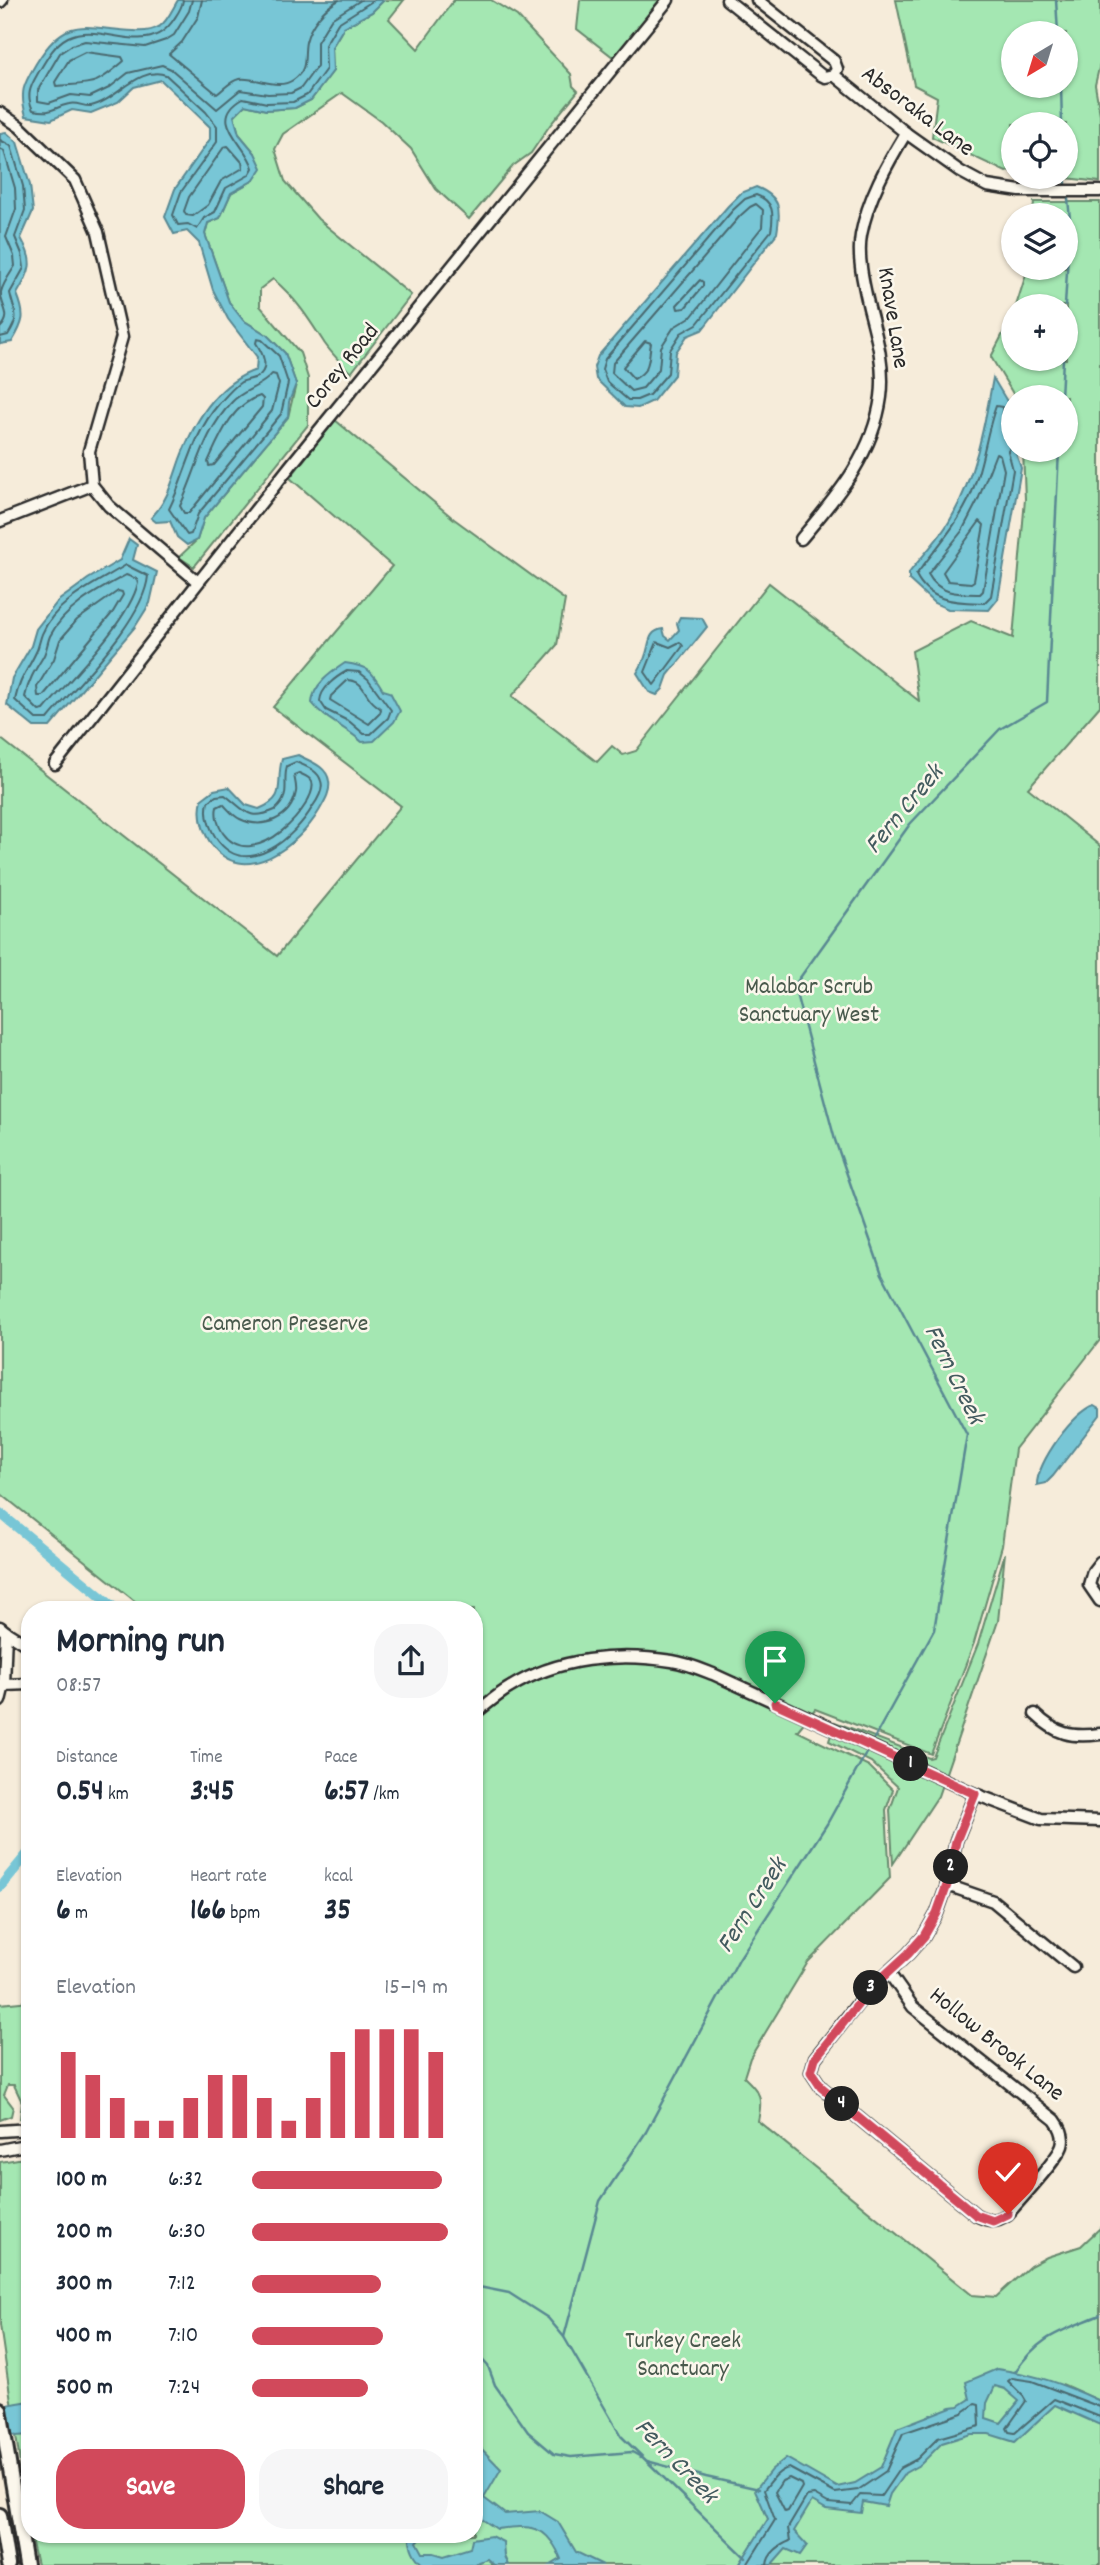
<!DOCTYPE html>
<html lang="en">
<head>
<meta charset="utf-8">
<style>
	:root { --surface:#fff; --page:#f6f6f7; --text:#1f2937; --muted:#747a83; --accent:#d1495b }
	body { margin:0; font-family:Dekko,sans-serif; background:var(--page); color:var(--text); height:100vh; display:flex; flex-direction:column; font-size:26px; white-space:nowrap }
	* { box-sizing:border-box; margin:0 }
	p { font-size:23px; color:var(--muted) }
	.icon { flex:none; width:38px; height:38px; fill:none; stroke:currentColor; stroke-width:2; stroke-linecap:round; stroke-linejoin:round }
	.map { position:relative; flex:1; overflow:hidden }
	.panel { position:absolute; left:21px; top:1601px; width:462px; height:942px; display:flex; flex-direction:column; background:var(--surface); border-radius:28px; box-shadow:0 2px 5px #0004 }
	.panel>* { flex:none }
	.needle { width:46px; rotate:218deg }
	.tools { position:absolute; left:1001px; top:21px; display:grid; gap:14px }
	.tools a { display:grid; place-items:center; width:77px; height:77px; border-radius:50%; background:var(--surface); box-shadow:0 2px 5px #0004; font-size:35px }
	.pin { position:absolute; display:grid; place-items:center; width:60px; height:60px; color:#fff; margin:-72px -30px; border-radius:50% 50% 50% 0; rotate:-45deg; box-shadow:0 0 7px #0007 }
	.pin .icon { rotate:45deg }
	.km { position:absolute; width:35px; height:35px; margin:-18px; border-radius:50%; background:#222; color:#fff; font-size:19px; line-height:35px; text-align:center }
	.round { display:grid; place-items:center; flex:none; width:74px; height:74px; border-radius:28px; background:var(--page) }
	.headline { display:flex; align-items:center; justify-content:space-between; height:119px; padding:0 35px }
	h1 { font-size:38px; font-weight:800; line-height:52px }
	.figures { display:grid; grid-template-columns:repeat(3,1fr); gap:10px; height:119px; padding:7px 35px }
	.figures div { display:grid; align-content:center }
	.figures b { font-size:30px; font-weight:800 }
	.figures small { font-size:19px; font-weight:400 }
	.figures p { font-size:19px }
	.chart { height:196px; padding:14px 35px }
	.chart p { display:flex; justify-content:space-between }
	.chart svg { width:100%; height:126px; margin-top:7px; stroke:var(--accent); stroke-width:6 }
	.action { display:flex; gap:14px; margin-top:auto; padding:14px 35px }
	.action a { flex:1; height:80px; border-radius:28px; background:var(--accent); color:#fff; font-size:28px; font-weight:800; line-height:80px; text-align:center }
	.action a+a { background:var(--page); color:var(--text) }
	ul { padding:0 35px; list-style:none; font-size:23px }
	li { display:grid; grid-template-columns:112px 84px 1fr; align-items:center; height:52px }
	li i { height:18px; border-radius:9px; background:var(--accent) }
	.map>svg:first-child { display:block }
</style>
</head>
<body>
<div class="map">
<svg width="1100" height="2565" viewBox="0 0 1100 2565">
	<rect width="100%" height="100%" fill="#f6ecda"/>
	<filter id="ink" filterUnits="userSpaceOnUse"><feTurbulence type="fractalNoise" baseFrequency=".0143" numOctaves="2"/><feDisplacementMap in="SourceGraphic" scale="14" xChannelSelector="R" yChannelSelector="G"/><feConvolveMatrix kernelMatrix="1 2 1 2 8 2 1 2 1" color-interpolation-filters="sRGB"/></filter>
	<g filter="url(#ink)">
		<g fill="#a4e7b2" stroke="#68896e" stroke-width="2" fill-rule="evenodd">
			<path d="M384,0H404L389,19L418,49L454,0H491L517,16L571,74L573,86L578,91L550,125L531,153L513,166L469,219L436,189L411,149L381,121L342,93L283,134L275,149L285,181L318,219L411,295L351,373C342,364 332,354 325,344C309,319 296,298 273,279L260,289V306L300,353L308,378V425L194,567L179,557L197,540L204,518L288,417L296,384L285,353L267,335L243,320L229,302L205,234L208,223L220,218L231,193L254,180L255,153L239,134L234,116L245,105L266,110L295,108L311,100L333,71L332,47L344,27L372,12Z"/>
			<polygon points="580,0 664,0 618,61 577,29"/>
			<path d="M896,0H1100V64L1095,85L1100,114V182L1058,177H1066V124H1013V170L1006,172L932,137L937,97L914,85ZM1013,33H1066V86H1013Z"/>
			<path d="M1034,202H1100V706L1028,788L1100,846V1340L1015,1449L1002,1546L974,1643L931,1754L815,1709L797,1731L869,1766L893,1790L886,1810L890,1878L808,1962L750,2058L744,2077C761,2093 763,2097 758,2121L972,2295L996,2297L1030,2266L1047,2257L1081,2246L1100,2228V2401L1062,2384L1100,2422V2565H37L30,2534H474V1610H146L0,1493V738L277,956L401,806L273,707L392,566L290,478L335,420L454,519L565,600L557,645L512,696L597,762L612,746L623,755L636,751L769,583L919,701L912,651L971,621L1013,638L1025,499L1023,450H1066V397H1015L991,357L1013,314V359H1066V306H1016L1028,268H1066V215H1033Z"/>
			<polygon points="1005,1553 998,1621 938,1796 893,1864 890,1810 898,1787 871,1762 829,1741 835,1722 929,1758 933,1757 978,1644"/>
			<polygon points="30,2001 30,2118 20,2119 22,2102 14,2085 8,2085 4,2095 13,2107 11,2116 0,2120 0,2004"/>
			<polygon points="30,2157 30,2532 0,2325 0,2162"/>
		</g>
		<g fill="#78c6d6" stroke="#598892" stroke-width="2" fill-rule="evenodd">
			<path d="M178,0H384L372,12L344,27L332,47L333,71L311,100L295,108L266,110L245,105L234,116L239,134L255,153L262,168L254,180L231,193L220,218L208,223L205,234L229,302L243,320L267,335L285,353L296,384L289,402L288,417L204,518L197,540L187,545L177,537L170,521L156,522L151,518C168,500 172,482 180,459C194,422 217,383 256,370L257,357L228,319L213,290L199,243L187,231L174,234L165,217L175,189L210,139V127L161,80L134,87L118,102L91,113L72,110L51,120L26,116C19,90 24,84 37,62C67,13 86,29 134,31C143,32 152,31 160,26C167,22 173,8 178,0Z"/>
			<path d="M6,132L17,142L30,185L33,211L21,238C35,263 31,270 17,294C26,316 24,322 12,342L0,344V133Z"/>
			<path d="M756,187C781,197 781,209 777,233L702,330L687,336L676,352L674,375L653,401L638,408L625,407L596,379L594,367L598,356L728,206L741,193Z"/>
			<path d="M993,378L1008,403L1011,439L1021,468L998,599L989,610L948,609L934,603L909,580V573C922,556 938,540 949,522C975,478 984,428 993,378Z"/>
			<polygon points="129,539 137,545 133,560 157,572 150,603 135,627 50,727 34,727 7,705 12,678 31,646 36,629 58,601 88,579 120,560"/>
			<path d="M680,617L702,618L707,627L668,675L663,689L657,695L649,692L637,673C640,668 643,663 645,657C650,645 647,631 663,629L665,636L670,640L679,630L677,623Z"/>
			<path d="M345,663C368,666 372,671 383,690L390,692L400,711L394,722L374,741L362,742C346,727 325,720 312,703C313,685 330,673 345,663Z"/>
			<path d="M298,755C309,761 327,766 329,781C331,792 324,802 319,811C299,845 244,889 211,844C202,830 198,815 202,799L214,790L229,787L246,805L259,809C288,797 275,784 282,759Z"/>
			<path d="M1095,1405L1100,1408V1415L1053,1476L1046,1483L1037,1485C1036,1464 1074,1411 1095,1405Z"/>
			<path d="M997,2369C1038,2375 1063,2384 1100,2401V2425L1055,2405L1015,2442L989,2434H971L942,2443L921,2464L905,2473L890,2494L886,2506L863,2502L861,2513L826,2509L812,2501L794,2531L807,2545L800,2555L786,2549L772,2565H739L768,2519L755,2490L771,2470L786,2458L837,2487L855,2483L881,2467L897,2428L951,2407L959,2406L970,2399L966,2382ZM995,2386L1005,2389L1019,2401L1001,2423L986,2418L987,2403Z"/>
			<polygon points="30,2401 30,2435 16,2436 12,2434 0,2436 0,2406"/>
			<path d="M474,2441L501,2469L484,2498L505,2514L540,2511L558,2522L576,2552L603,2565H551L561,2559C547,2524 531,2525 497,2529L474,2514V2483L480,2478L474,2464Z"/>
			<path d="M410,2534H424L417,2542L423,2553H434L444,2556L470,2548L472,2539L491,2536L503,2542L504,2556L508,2565H494L487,2559L472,2565H424C414,2558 409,2546 410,2534Z"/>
		</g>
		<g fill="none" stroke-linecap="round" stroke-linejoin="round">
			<g stroke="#4a696f" stroke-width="2">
				<path d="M183,0C182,8 178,13 174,19C147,61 101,20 68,37C53,45 46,60 37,75C30,87 26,96 33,110C54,114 51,108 69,104C77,102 84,107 91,106C116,101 139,65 166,75L206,112L217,126V142L181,192L173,215L178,225L188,224L197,229L204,218L215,212L226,188L249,175L253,168C247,144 205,120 243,98L267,103L293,102L307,95L326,69L325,45L338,23L374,0"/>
				<polyline points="192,0 189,11 174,35 166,40 145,47 85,41 72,45 60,53 38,90 38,101 49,103 71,95 90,97 109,88 128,73 162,65 171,69 217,109 240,90 268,94 291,93 301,88 317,66 317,42 331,19 361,0"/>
				<path d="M202,0L198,17L182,42L169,54L217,94C224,89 230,81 239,79C256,76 277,91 293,80C309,69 303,57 306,42C310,25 324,8 339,0"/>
				<path d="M85,52L122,57L124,61C94,87 94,83 56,86L55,82L69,60Z"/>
				<path d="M0,140L11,146L23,186L25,210L15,237L22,254L24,268L10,293C14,313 21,315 8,335L0,337"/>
				<polygon points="228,146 242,162 243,168 221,181 208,205 193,216 186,215 184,211 189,197 224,147"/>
				<path d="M0,149L4,151L15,188L16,209L6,237L14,256L15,266C10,274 3,283 1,292C0,307 14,315 0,328"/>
				<path d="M756,195C774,201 774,214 771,231L697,324L681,333L670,350L668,373L649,395L637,400H628L607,382L602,369L605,359L733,210L745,199Z"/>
				<polygon points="756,204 763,210 762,227 692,316 674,327 661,347 659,369 643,388 631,391 612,373 613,363 740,216 750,207"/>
				<polygon points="700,280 703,282 703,286 685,308 678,309 677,305"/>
				<path d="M257,339L262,340L279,356L288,383L281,414L198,514L191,534L187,535L169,509C186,475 192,435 218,405C225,397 232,388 241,382C246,380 252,379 257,377C271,369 262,352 256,343Z"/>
				<path d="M645,341L651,343C648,360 651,370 634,379L623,367Z"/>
				<path d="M272,374L276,375L279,384L272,411L189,513H184L180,506C198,468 202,434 232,402C244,389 262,387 272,374Z"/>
				<path d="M260,396L263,399L262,407L214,465L209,466L208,462C219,438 232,404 260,396Z"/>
				<path d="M1013,429L1004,426L1002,407L996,406C985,436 983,469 969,499C955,528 935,549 916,575C930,603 957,602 984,603L991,596L1013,470L1008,451L1013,444"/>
				<path d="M996,453L1000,455L1004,470L983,591L980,594C959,594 939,595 928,574L962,531L978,500Z"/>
				<polygon points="980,521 984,525 974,581 971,583 948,581 943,572"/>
				<path d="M126,565L148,576C144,620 77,684 48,719H36L15,700C20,677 28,670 37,650C39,645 40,639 42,634C56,600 97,583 126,565Z"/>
				<path d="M126,575L137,579L138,583C129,621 71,678 44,710L39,711L25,697C28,681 35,670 43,657C47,650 47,643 50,636C65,607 99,590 126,575Z"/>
				<polygon points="118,591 122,592 123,595 113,612 43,696 38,696 37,687 54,659 60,640 77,620"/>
				<polygon points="657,642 670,647 680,642 683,646 654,685 645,672"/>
				<path d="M347,671L359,672L368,679L391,710L388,718L371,734H364L350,722L326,710L320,701C321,688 336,677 347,671Z"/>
				<path d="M348,680C363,681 363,691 371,700C374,704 378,706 381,709L380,713L369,724L330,700L331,696Z"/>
				<path d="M296,762C305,766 318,770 321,781C324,789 318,799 313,806C296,836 246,882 216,838C209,827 205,814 208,802L216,796L225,795C245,810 248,822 275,810C292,795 282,784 287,766Z"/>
				<path d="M299,773C303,775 310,777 312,782C319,802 254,876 223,833C218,826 215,815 217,807L223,804C228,809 233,816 240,819C263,830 291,819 296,792C297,787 295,781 294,775Z"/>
				<polyline points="1100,2407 1032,2381 1012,2378 1008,2381 1023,2396 1026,2401 1007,2428 1009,2432 1015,2433 1054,2399 1100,2417"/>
				<polygon points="789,2478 801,2484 802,2487 788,2511 785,2512 775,2492 782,2481"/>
				<path d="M747,2565L775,2520L764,2490C771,2481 778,2470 789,2468L835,2493L858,2490L886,2471L903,2433L962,2413L975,2404L979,2405L980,2426L938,2438L917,2459L900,2468L881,2496L860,2495L852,2505L828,2503L814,2495L807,2496L788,2528L790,2541C780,2545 768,2553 767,2565"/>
			</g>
			<g stroke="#598892" stroke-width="2.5">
				<polyline points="1056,0 1058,33"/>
				<polyline points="1061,86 1062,124"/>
				<polyline points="1065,177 1066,183"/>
				<polyline points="1065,306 1070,219 1068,199"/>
				<polyline points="1061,397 1063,359"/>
				<polyline points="872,1742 934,1630 967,1435 882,1274 835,1140 794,986 910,824 1000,729 1047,702 1059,450"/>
				<polyline points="474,2286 509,2293 548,2318 564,2337"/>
				<polyline points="474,2351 488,2366 495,2385 528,2432 554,2454 571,2457 632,2452 641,2457"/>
				<path d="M1015,2372C1040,2335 1060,2332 1100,2315"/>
				<polyline points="647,2461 706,2477 759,2489"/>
				<polyline points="746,2558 621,2436 564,2337 600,2201 646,2132 739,1959 827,1824 869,1748"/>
			</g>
			<g stroke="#78c6d6" stroke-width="10">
				<polyline points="0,1513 117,1610"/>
				<polyline points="0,1887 30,1851"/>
			</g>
			<g stroke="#2b2b2b" stroke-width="15">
				<g id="minor">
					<polyline points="727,0 821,75 825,77 834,75 906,133 961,172 987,186 1020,191 1100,191"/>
					<polyline points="757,0 834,61 837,69 834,75"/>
					<polyline points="0,2 2,0"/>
					<polyline points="0,113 19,126 75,180 98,232 122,337 89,451 92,485 109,506 198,582"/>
					<polyline points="0,521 92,485"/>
					<path d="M801,539C837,496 873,455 881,397C885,367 877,338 869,308C864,286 857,258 861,235C868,198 887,164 906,133"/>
					<polyline points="55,764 291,465 668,0"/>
					<polyline points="1100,1562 1093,1571 1089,1585 1100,1601"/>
					<polyline points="0,1627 6,1632 4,1685 0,1701"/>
					<polyline points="6,1632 30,1647"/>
					<polyline points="4,1685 30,1684"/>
					<path d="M474,1714C486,1705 497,1695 509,1688C557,1658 617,1652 672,1661C686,1663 700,1669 713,1674L975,1794L1041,1819L1100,1821"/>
					<path d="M1035,1714C1056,1734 1071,1738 1100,1734"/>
					<polyline points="947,1885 993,1901 1073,1967"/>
					<path d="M889,1973L913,2007L1055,2120C1061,2128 1065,2136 1062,2146C1058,2159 1019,2201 1008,2214C996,2222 990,2222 976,2215L821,2087L811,2072L815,2058L856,2006L871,1988L908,1954L924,1936L937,1913L947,1885L956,1841L975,1794"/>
					<polyline points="0,2131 30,2129"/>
					<polyline points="0,2150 30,2144"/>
				</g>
			</g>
			<g stroke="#2b2b2b" stroke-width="18">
				<g id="tertiary">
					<polyline points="0,2409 26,2565"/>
					<polyline points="0,2515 8,2565"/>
				</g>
			</g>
			<use href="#minor" stroke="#fbf7ec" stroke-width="10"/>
			<use href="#tertiary" stroke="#fbf7ec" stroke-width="12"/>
		</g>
	</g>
	<g fill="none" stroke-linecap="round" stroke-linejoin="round" filter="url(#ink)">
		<g stroke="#fff" stroke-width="14">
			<polyline id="route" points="775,1703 975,1794 956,1841 947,1885 937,1913 924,1936 908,1954 871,1988 815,2058 811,2072 821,2087 976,2215 993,2221 1008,2214"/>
		</g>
		<use href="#route" stroke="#d1495b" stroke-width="9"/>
	</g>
	<g text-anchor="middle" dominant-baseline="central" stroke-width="5" stroke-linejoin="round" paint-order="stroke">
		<g font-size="24" fill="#2b2b2b" stroke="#fbf7ec">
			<text transform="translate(917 112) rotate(37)">Absoraka Lane</text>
			<text transform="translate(892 318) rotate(81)">Knave Lane</text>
			<text transform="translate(343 367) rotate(-51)">Corey Road</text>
			<text transform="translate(996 2045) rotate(39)">Hollow Brook Lane</text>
		</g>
		<g font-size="24" fill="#495a4d" stroke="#fbf7ec">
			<text x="809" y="988">Malabar Scrub<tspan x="809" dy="28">Sanctuary West</tspan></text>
			<text x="285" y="1325">Cameron Preserve</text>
			<text x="683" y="2342">Turkey Creek<tspan x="683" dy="28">Sanctuary</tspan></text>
		</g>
		<g font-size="26" font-style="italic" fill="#425a5e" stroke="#fbf7ec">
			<text transform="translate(905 810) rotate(-50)">Fern Creek</text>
			<text transform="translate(953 1375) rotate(64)">Fern Creek</text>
			<text transform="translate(753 1906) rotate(-57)">Fern Creek</text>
			<text transform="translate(675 2462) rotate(46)">Fern Creek</text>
		</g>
	</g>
</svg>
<div class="tools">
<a><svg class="needle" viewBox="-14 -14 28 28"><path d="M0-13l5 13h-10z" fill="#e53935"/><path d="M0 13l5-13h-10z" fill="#747a83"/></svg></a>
<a><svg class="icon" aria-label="locate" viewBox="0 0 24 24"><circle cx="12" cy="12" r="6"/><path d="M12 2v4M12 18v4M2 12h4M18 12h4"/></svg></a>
<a><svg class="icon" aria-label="layers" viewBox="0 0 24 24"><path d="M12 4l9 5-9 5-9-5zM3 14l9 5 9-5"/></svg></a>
<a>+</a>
<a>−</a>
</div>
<div class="pin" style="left:775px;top:1703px;background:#1e9e55"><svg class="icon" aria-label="arrive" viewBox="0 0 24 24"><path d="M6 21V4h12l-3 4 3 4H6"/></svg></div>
<div class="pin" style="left:1008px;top:2214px;background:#d93025"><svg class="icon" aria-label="check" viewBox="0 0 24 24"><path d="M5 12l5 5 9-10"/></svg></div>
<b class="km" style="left:911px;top:1764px">1</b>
<b class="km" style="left:951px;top:1867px">2</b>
<b class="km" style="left:871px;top:1988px">3</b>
<b class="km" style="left:842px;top:2104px">4</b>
<section class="panel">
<div class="headline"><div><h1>Morning run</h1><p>08:57</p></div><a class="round"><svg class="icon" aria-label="share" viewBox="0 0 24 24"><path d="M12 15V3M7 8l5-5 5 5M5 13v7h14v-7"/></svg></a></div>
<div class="figures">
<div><p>Distance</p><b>0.54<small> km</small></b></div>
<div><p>Time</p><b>3:45</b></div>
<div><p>Pace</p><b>6:57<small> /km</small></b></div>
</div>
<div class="figures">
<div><p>Elevation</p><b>6<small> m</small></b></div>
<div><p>Heart rate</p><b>166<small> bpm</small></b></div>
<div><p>kcal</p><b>35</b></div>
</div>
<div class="chart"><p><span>Elevation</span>15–19 m</p>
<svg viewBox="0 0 160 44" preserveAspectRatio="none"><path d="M5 44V14M15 44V22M25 44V30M35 44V38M45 44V38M55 44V30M65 44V22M75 44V22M85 44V30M95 44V38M105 44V30M115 44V14M125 44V6M135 44V6M145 44V6M155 44V14"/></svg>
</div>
<ul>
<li><b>100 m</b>6:32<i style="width:97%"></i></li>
<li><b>200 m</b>6:30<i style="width:100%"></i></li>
<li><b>300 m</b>7:12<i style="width:66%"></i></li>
<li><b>400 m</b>7:10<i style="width:67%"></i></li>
<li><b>500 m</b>7:24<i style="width:59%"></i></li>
</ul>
<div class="action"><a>Save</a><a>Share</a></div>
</section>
</div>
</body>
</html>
